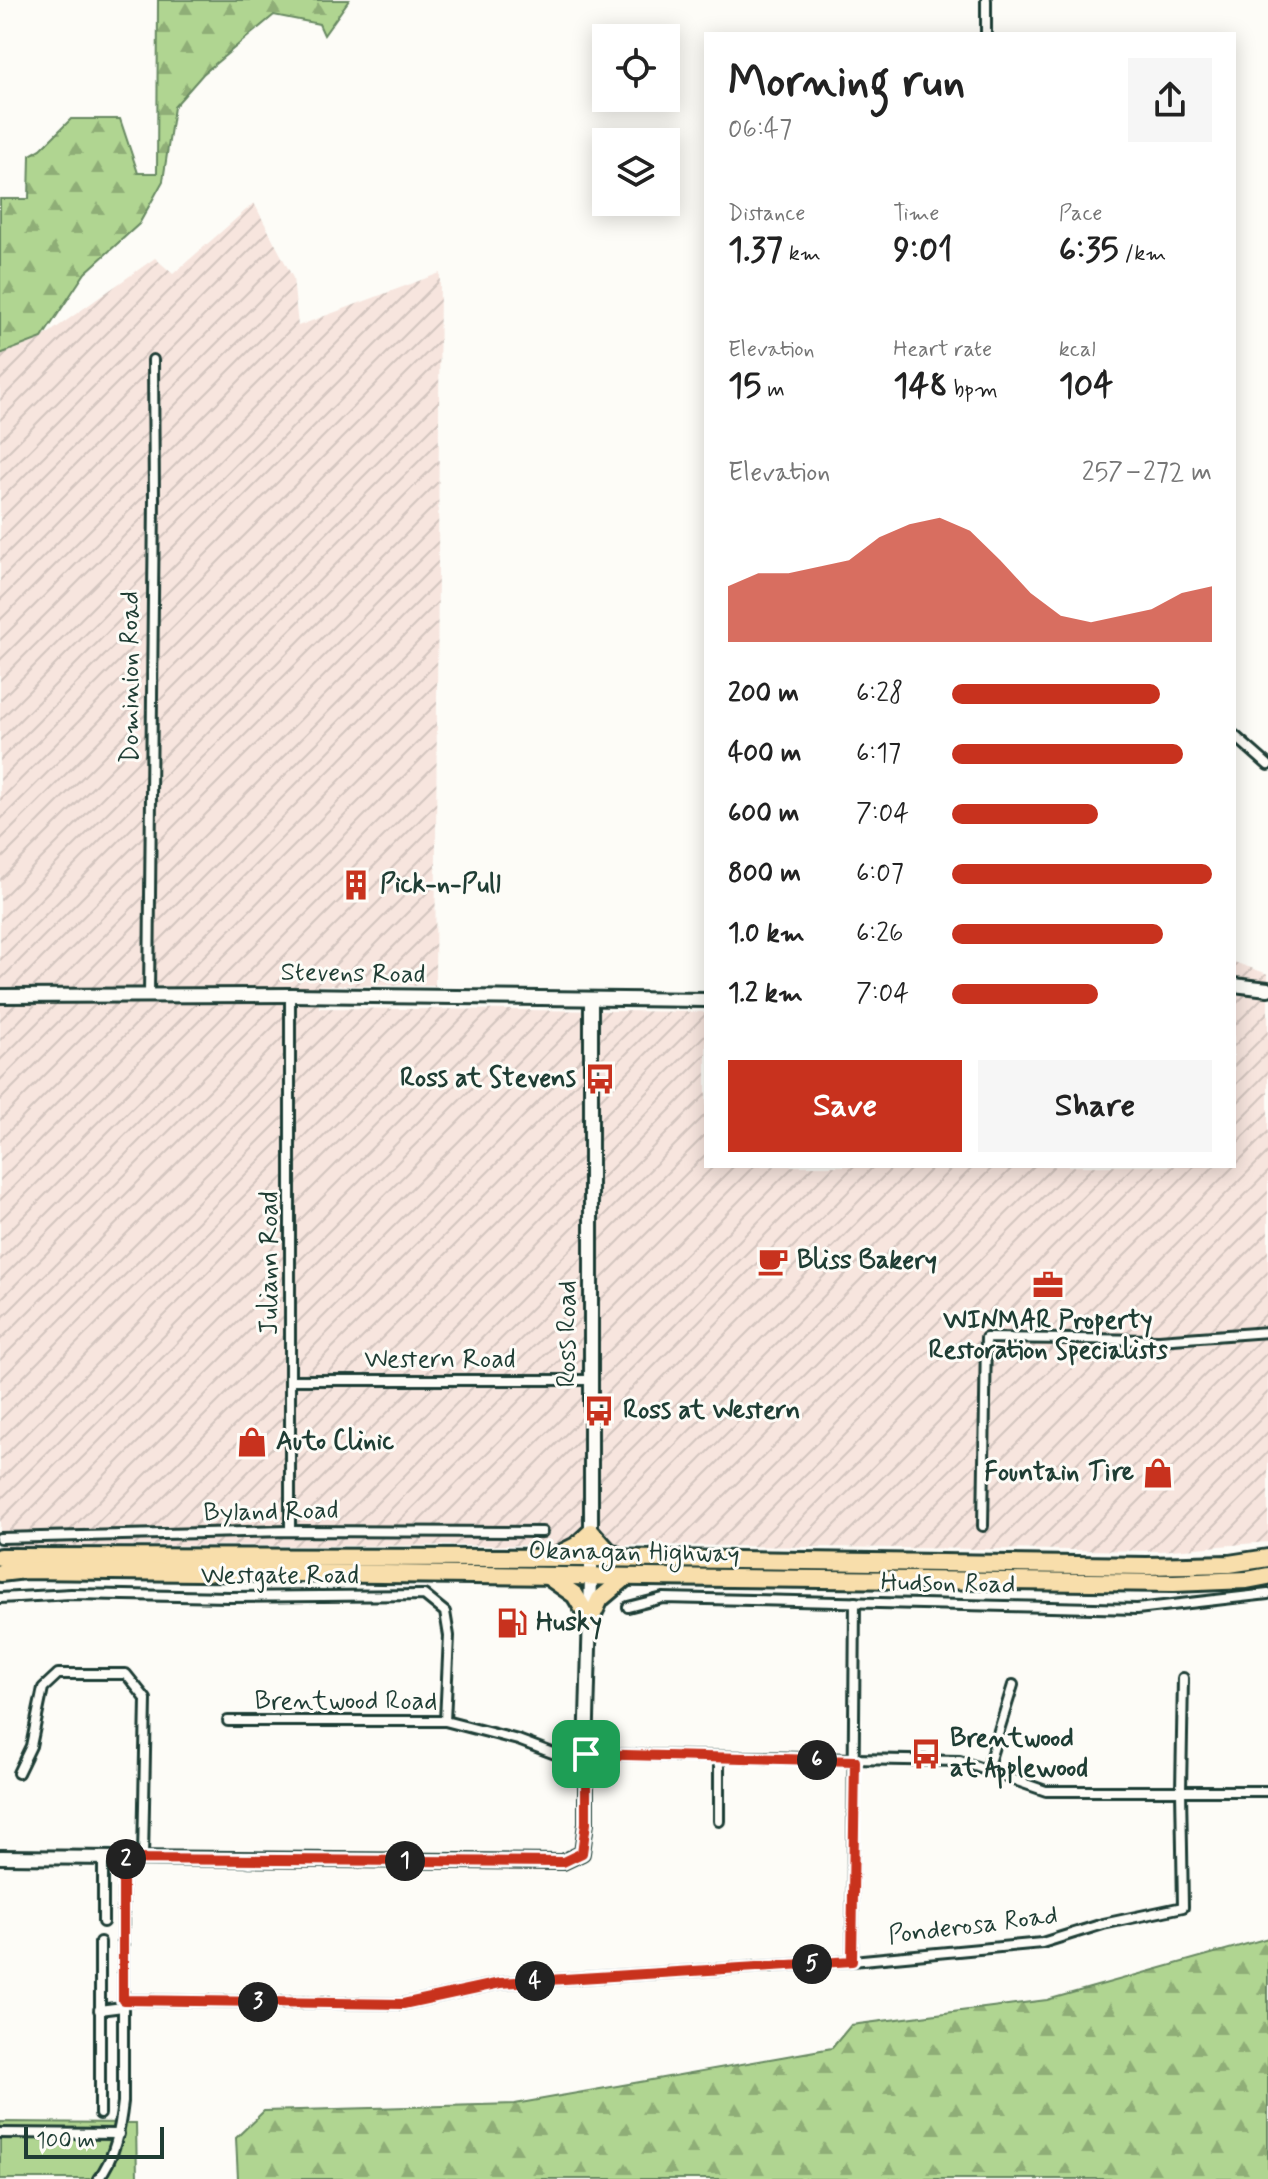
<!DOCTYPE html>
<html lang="en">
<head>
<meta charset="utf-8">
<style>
	:root { --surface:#fff; --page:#f6f6f6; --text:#222; --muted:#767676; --accent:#c8321e }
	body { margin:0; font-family:Mynerve,sans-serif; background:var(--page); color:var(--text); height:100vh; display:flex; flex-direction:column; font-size:30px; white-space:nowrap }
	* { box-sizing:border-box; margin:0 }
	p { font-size:26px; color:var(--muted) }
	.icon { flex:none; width:44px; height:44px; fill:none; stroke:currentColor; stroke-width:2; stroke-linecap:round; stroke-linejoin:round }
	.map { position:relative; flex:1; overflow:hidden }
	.details { position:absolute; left:704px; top:32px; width:532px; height:1136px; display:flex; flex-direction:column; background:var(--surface); border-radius:0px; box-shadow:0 4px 20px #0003 }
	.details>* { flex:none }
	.fabs { position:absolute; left:592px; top:24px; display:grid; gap:16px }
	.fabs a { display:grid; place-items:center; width:88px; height:88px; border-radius:0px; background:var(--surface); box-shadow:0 4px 20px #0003; font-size:40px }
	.scale { position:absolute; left:24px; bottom:20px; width:140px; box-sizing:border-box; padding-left:8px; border:4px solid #1f3d34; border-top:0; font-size:22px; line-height:28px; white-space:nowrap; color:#1f3d34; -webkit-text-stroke:6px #fdfcf7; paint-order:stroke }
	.pin { position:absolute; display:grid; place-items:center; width:68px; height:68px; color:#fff; margin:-34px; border-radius:16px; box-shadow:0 4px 12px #0006 }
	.km { position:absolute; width:40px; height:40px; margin:-20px; border-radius:50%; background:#222; color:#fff; font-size:22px; line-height:40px; text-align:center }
	.round { display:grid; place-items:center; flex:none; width:84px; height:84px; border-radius:0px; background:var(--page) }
	.head { display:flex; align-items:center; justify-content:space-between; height:136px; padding:0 24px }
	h1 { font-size:44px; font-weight:800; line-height:60px }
	.figures { display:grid; grid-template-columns:repeat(3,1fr); gap:12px; height:136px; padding:8px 24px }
	.figures div { display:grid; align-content:center }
	.figures b { font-size:34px; font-weight:800 }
	.figures small { font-size:22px; font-weight:400 }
	.figures p { font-size:22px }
	.chart { height:224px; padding:16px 24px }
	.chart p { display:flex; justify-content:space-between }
	.chart svg { width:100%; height:144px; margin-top:8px; fill:var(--accent); opacity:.7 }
	.cta { display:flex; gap:16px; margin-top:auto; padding:16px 24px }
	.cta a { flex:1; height:92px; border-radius:0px; background:var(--accent); color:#fff; font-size:32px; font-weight:800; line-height:92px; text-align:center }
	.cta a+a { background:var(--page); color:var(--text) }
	ul { padding:0 24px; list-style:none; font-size:26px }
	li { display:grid; grid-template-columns:128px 96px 1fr; align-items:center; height:60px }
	li i { height:20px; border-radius:10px; background:var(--accent) }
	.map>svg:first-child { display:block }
</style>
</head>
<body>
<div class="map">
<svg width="1268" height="2179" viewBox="0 0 1268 2179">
	<defs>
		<pattern id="industrial-furrows" width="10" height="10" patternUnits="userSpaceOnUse" patternTransform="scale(2)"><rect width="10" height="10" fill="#f7e5de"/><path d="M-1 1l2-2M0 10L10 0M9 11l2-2" fill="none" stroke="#d3c5bf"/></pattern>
		<pattern id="forest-firs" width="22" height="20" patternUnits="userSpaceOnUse" patternTransform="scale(2)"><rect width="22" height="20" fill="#b0d591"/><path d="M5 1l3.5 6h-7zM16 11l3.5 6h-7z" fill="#8fae77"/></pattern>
	</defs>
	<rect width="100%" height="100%" fill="#fdfcf7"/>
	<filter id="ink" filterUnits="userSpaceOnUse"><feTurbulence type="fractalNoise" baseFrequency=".0125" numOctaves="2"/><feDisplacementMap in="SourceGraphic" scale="16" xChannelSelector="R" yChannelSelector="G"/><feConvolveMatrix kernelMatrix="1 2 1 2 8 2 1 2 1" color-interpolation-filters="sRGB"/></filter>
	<g filter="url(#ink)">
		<polygon fill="url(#industrial-furrows)" points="254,203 293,278 298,326 440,273 435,986 319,985 319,1008 706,1012 706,1166 1234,1166 1234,962 1268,974 1268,1542 1160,1551 656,1545 0,1546 0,354 42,338 155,258 173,274"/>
		<g fill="url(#forest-firs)" stroke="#688962" stroke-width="2">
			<polygon points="158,0 349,0 324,35 319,24 274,15 203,74 174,107 163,181 139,224 85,273 42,338 0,354 0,199 29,199 30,155 41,149 71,119 120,119 138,173 157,173"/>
			<polygon points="1268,1938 1268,2179 238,2179 236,2138 264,2111 515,2104 832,2048 851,2025 1047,2000"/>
		</g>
		<polygon fill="#b0d591" stroke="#688962" stroke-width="2" points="0,2122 136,2123 137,2179 0,2179"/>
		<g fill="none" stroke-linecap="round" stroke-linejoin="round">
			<g stroke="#1f3d34" stroke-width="14">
				<g id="street">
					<polyline points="986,0 986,34"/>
					<polyline points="1234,735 1268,765"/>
					<polyline points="149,995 154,499 153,360"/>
					<polyline points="290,995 290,1531"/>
					<polyline points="290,1380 590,1380"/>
					<polyline points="983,1526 986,1338 1159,1340 1268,1332"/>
					<polyline points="0,1538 290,1531 542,1532"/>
					<polyline points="0,1598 71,1594 230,1597 424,1595 445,1612 449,1636 445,1721"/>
					<polyline points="628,1607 663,1598 1137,1609 1268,1594"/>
					<polyline points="228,1721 445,1721 518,1740 563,1757 586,1754 960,1761 1046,1791 1268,1791"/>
					<polyline points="987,1769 1013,1685"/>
					<polyline points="18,1773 31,1746 43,1688 58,1674 126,1674 146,1699 143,1858"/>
					<polyline points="719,1821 719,1758"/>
					<polyline points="103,1859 103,1922"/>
					<polyline points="852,1961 855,1602"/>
					<polyline points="123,2000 403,2004 500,1983 852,1961 1042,1943 1103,1924 1183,1907 1181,1790 1183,1678"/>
					<polyline points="99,2010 123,2007"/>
					<polyline points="100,2114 100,1942"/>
					<polyline points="0,2133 119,2134"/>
					<path d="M98,2179C115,2158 120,2128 123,2102V1859"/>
				</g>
			</g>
			<g stroke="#1f3d34" stroke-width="18">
				<g id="secondary">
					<polyline points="1234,985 1268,989"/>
					<polyline points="0,996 290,995 706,1000"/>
					<polyline points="0,1857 563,1862 582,1853 586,1823 586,1754 591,1577 591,999"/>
				</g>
			</g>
			<g stroke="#1f3d34" stroke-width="22">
				<g id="highway">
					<polyline points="556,1556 576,1546 591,1532 608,1551 622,1558"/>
					<polyline points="0,1557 591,1558 1147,1566 1229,1564 1268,1558"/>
					<polyline points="0,1573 25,1570 1174,1583 1247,1580 1268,1576"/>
					<polyline points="549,1577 575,1595 590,1620"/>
					<polyline points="590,1620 600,1599 626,1577"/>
				</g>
			</g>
			<use href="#street" stroke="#fdfcf7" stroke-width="8"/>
			<use href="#secondary" stroke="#fdfcf7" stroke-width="12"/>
			<use href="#highway" stroke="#f8deab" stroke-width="16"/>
		</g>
	</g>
	<g fill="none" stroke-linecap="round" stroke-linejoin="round" filter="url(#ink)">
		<g stroke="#fff" stroke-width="16">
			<polygon id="route" points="586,1754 855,1761 852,1961 500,1983 403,2004 123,2000 123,1859 563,1862 582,1853 586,1823"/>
		</g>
		<use href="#route" stroke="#c8321e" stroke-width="10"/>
	</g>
	<defs>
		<g id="building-bare" transform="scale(2.4)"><path d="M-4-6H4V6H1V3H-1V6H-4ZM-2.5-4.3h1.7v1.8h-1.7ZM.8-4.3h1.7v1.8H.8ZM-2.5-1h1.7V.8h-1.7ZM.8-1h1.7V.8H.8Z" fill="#c8321e" stroke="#fdfcf7" stroke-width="2.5" paint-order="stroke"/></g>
		<g id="bus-bare" transform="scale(2.4)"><path d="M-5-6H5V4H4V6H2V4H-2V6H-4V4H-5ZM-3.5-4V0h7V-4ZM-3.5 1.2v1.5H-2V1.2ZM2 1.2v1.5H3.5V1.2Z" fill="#c8321e" stroke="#fdfcf7" stroke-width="2.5" paint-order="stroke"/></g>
		<g id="cafe-bare" transform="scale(2.4)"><path d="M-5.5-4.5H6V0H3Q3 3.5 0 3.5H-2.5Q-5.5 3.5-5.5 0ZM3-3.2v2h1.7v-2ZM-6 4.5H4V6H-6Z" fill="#c8321e" stroke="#fdfcf7" stroke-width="2.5" paint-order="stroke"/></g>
		<g id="office-bare" transform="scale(2.4)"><path d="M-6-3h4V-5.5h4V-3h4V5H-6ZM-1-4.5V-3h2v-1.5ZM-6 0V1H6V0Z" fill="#c8321e" stroke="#fdfcf7" stroke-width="2.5" paint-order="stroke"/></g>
		<g id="shop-bare" transform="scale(2.4)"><path d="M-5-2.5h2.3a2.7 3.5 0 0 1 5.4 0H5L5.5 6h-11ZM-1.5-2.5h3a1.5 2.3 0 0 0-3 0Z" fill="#c8321e" stroke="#fdfcf7" stroke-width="2.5" paint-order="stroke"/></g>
		<g id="fuel-bare" transform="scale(2.4)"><path d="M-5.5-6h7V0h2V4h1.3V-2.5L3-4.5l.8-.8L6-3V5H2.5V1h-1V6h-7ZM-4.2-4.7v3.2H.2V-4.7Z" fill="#c8321e" stroke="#fdfcf7" stroke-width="2.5" paint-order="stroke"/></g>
	</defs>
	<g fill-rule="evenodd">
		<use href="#building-bare" x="356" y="885"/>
		<use href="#bus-bare" x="600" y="1079"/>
		<use href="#cafe-bare" x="773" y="1261"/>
		<use href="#office-bare" x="1048" y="1285"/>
		<use href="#bus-bare" x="599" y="1411"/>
		<use href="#shop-bare" x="252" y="1442"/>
		<use href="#shop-bare" x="1158" y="1473"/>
		<use href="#fuel-bare" x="512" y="1623"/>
		<use href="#bus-bare" x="926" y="1754"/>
	</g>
	<g text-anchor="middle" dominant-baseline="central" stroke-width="6" stroke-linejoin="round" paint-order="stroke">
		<g font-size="26" fill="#1f3d34" stroke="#fdfcf7">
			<text transform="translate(131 677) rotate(-90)">Dominion Road</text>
			<text transform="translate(353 974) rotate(1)">Stevens Road</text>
			<text transform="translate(270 1263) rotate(-90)">Juliann Road</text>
			<text transform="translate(568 1334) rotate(-90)">Ross Road</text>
			<text x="440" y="1360">Western Road</text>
			<text transform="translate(271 1512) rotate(-1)">Byland Road</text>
			<text transform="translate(634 1553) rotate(1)">Okanagan Highway</text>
			<text x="280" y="1576">Westgate Road</text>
			<text transform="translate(948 1584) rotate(1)">Hudson Road</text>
			<text x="346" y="1702">Brentwood Road</text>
			<text transform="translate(973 1926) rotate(-7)">Ponderosa Road</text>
		</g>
		<g font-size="26" font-weight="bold" fill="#1f3d34" stroke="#fdfcf7" text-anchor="start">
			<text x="380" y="885">Pick-n-Pull</text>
			<text x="576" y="1079" text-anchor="end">Ross at Stevens</text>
			<text x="797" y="1261">Bliss Bakery</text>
			<text x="1048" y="1321" text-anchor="middle">WINMAR Property<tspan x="1048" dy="30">Restoration Specialists</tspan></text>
			<text x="623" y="1411">Ross at Western</text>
			<text x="276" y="1442">Auto Clinic</text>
			<text x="1134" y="1473" text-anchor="end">Fountain Tire</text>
			<text x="536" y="1623">Husky</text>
			<text x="950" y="1739">Brentwood<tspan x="950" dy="30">at Applewood</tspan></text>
		</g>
	</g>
</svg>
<div class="fabs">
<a><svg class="icon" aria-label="locate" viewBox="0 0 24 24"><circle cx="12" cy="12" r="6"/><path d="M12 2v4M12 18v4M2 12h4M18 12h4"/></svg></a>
<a><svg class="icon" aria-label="layers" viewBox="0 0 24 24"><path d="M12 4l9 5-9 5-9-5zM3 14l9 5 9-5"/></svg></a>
</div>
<div class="scale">100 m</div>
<div class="pin" style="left:586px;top:1754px;background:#1e9e55"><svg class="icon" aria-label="arrive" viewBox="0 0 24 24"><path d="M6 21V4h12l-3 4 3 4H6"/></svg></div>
<b class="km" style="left:405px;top:1861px">1</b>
<b class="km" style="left:126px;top:1859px">2</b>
<b class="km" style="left:258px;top:2002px">3</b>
<b class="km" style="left:535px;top:1981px">4</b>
<b class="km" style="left:812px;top:1964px">5</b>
<b class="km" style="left:817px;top:1760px">6</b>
<section class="details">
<div class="head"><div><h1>Morning run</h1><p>06:47</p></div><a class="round"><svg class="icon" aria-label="share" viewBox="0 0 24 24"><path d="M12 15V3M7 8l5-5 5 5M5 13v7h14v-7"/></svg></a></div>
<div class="figures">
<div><p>Distance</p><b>1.37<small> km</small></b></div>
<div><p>Time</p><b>9:01</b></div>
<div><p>Pace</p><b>6:35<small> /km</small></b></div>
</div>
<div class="figures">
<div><p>Elevation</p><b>15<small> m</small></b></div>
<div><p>Heart rate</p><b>148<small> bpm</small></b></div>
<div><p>kcal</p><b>104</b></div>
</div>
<div class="chart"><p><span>Elevation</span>257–272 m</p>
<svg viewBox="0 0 160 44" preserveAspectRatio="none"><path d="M0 44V27L10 23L20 23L30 21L40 19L50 12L60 8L70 6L80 10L90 19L100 29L110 36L120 38L130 36L140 34L150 29L160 27V44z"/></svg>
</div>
<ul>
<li><b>200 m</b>6:28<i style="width:80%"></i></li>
<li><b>400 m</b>6:17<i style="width:89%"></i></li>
<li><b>600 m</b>7:04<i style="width:56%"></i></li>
<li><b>800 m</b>6:07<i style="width:100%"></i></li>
<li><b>1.0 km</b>6:26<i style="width:81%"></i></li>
<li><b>1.2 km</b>7:04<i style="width:56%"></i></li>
</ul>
<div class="cta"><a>Save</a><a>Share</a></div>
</section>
</div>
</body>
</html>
